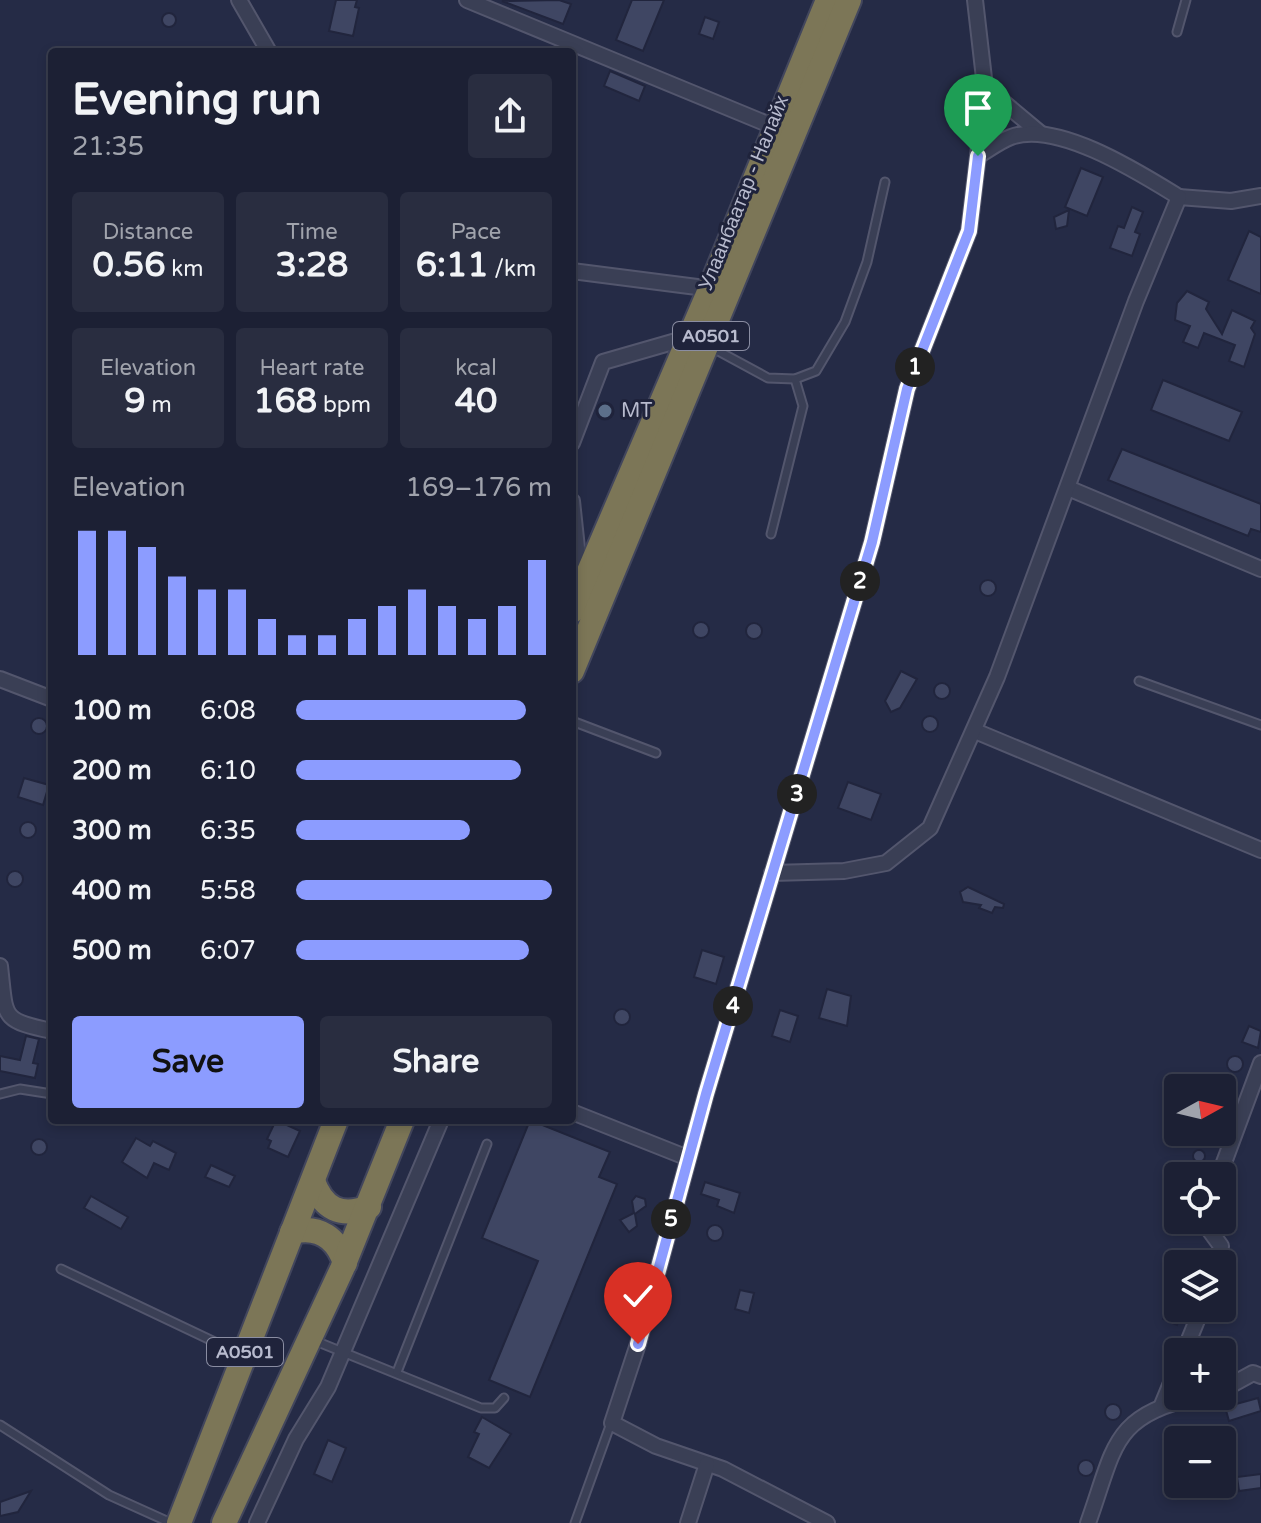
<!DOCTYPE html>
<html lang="en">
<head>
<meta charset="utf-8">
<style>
	:root { --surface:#1c2034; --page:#292d40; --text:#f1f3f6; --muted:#a0a3ac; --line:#3a3e4f; --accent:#8c9cff }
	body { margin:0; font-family:"Varela Round",sans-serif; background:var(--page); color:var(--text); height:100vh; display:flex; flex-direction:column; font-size:30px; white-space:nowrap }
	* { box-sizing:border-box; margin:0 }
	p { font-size:26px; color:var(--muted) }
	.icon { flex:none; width:44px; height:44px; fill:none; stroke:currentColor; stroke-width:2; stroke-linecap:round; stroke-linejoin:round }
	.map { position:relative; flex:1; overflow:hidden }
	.sheet { position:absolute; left:48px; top:48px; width:528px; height:1076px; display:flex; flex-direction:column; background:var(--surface); border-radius:8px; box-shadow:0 4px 12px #0003,0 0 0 2px var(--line) }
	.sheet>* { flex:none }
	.needle { width:52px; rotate:82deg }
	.fabs { position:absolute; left:1164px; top:1074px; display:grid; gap:16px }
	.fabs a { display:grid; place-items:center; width:72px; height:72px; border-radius:8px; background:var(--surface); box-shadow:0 4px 12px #0003,0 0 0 2px var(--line); font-size:40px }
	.pin { position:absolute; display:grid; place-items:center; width:68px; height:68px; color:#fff; margin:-82px -34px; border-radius:50% 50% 50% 0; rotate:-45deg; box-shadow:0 0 8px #0007 }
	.pin .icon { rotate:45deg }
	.km { position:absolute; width:40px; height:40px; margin:-20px; border-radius:50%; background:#222; color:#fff; font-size:22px; line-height:40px; text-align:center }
	.round { display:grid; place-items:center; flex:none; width:84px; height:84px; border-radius:8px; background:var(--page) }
	.summary { display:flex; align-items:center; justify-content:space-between; height:136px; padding:0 24px }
	h1 { font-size:44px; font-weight:700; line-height:60px }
	.stats { display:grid; grid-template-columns:repeat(3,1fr); gap:12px; height:136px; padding:8px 24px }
	.stats div { display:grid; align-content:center; border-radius:8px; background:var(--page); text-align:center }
	.stats b { font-size:34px; font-weight:700 }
	.stats small { font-size:22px; font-weight:400 }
	.stats p { font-size:22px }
	.chart { height:224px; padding:16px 24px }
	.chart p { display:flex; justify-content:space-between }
	.chart svg { width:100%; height:144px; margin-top:8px; stroke:var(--accent); stroke-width:6 }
	.cta { display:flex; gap:16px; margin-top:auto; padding:16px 24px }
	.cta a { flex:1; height:92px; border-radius:8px; background:var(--accent); color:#111; font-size:32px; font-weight:700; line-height:92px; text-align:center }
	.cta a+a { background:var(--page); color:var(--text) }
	ul { padding:0 24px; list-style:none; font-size:26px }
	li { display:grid; grid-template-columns:128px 96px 1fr; align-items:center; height:60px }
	li i { height:20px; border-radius:10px; background:var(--accent) }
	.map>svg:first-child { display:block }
</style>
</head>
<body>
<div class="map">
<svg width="1261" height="1523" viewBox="0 0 1261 1523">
	<rect width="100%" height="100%" fill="#252b46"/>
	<g fill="#3f4663" stroke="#21253d" stroke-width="2">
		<polygon points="336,0 357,0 355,7 359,8 353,36 329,31"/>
		<polygon points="559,0 571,4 563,24 502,1"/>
		<polygon points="632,0 664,0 643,51 616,40"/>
		<circle cx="169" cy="20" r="7"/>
		<polygon points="705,17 719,22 713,39 699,34"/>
		<polygon points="610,71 645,86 639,101 604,86"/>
		<polygon points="1081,168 1103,177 1087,216 1065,207"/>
		<polygon points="1132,207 1143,212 1135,232 1140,234 1132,256 1110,248 1118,226 1124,228"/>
		<polygon points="1069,210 1067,226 1056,229 1054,217"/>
		<polygon points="1249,231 1261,237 1261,294 1228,280"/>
		<polygon points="1187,291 1209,302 1206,309 1222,334 1232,310 1255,321 1251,328 1255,334 1244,367 1229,361 1235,345 1204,333 1198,348 1183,342 1190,326 1175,320 1177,303"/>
		<polygon points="1163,380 1242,412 1229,441 1151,410"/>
		<polygon points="1122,449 1261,504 1261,532 1251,529 1248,536 1108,480"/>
		<circle cx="988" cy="588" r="8"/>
		<circle cx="701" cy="630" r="8"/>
		<circle cx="754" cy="631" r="8"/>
		<polygon points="901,671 917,679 900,708 891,712 885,701"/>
		<circle cx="942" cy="691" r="8"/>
		<circle cx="930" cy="724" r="8"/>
		<circle cx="39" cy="726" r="8"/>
		<polygon points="24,778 49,785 43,805 18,797"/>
		<polygon points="848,782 881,794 871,820 838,808"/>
		<circle cx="28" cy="830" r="8"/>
		<circle cx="15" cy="879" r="8"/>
		<polygon points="968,887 1004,904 1003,908 995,907 992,913 979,908 981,905 963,902 960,892"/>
		<polygon points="702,950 724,957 716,984 694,977"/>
		<polygon points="827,989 851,996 847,1026 819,1018"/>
		<circle cx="622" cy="1017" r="8"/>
		<polygon points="780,1010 798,1016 790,1042 772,1036"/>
		<polygon points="1249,1026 1261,1031 1258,1048 1242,1042"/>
		<polygon points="26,1036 39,1039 33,1063 38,1064 35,1078 0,1071 0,1056 20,1060"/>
		<circle cx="1235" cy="1064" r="8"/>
		<polygon points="276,1120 300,1131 288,1157 268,1148 271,1141 267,1139"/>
		<polygon points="530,1120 610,1152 599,1177 617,1184 530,1397 489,1380 538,1261 482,1238"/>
		<polygon points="136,1138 150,1146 153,1141 176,1153 169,1170 154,1163 147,1178 122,1162"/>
		<circle cx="39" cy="1147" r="8"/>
		<circle cx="1199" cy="1156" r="6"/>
		<polygon points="211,1165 235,1176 229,1187 205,1177"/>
		<polygon points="705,1182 740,1193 734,1213 717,1206 719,1200 701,1194"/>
		<polygon points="91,1196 128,1217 121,1229 84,1208"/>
		<polygon points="636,1196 645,1199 646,1206 635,1214 637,1226 629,1232 620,1220 634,1213 632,1201"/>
		<circle cx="715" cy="1233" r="8"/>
		<polygon points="1177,1281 1178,1308 1183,1308 1177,1325 1163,1319"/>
		<polygon points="740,1290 754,1293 749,1313 735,1309"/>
		<polygon points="1258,1398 1261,1411 1229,1421 1225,1407"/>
		<circle cx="1113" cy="1412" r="8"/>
		<polygon points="482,1417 511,1434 489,1468 468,1457 479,1434 474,1432"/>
		<polygon points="328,1440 346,1448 332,1482 314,1474"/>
		<circle cx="1086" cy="1468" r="8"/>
		<polygon points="1261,1474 1261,1488 1239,1491 1237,1477"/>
		<polygon points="31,1491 18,1512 0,1516 0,1502"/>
	</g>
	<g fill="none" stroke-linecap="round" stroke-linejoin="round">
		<g stroke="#53566d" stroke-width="11">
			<g id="lane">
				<polyline points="1177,32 1186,0"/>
				<polyline points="709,346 768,378 795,379 816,371 845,322 867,262 885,182"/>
				<polyline points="771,534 803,406 795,379"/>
				<polyline points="1139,681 1261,725"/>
				<polyline points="572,721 656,753"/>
				<polyline points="0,1094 20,1089 52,1094"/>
				<polyline points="61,1269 240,1354"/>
				<polyline points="313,1340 481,1408 495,1408 504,1398"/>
				<polyline points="397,1372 487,1144"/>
				<polyline points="0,1425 109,1495 171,1523"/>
				<polyline points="575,1523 611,1423"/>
			</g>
		</g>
		<g stroke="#53566d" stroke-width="18">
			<g id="street">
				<polyline points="239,0 269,52"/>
				<polyline points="467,0 777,128"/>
				<polyline points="975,0 985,87 978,156"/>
				<polyline points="985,87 1040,133"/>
				<polyline points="1179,197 1231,201 1261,196"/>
				<polyline points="572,271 697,287 709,292"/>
				<polyline points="572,443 603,362 690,337"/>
				<polyline points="1068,488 1261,569"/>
				<polyline points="572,501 579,567 584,582"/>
				<polyline points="0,679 52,699"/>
				<polyline points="975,731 1261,850"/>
				<path d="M772,873L844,871L886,863L930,828L997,677L1136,301L1179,197C1140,173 1057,120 1011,137C1000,141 988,150 978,156L969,231L907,389L872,542L706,1094L638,1344L612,1423L656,1446L723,1469L827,1523"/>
				<path d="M0,966C6,1018 0,1020 52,1031"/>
				<polyline points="572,1112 688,1158"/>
				<polyline points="1219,1176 1261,1063"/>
				<polyline points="1202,1220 1221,1246 1218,1264"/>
				<polyline points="1184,1352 1202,1308"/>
				<polyline points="1222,1390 1253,1373 1261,1376"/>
				<polyline points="1162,1405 1178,1366"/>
				<polyline points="257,1523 296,1439 328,1387 441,1120"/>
				<polyline points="688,1523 707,1464"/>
				<path d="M1088,1523C1116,1445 1111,1416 1200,1396"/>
			</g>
		</g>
		<g stroke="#42465d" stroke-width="28">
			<g id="highway">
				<polyline points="572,611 709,292 828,0"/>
				<polyline points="572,671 849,0"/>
				<path d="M313,1181C323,1209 341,1218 369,1207"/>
				<path d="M292,1232C319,1225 337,1238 345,1263"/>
				<polyline points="179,1523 336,1120"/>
				<polyline points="224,1523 342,1269 402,1120"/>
			</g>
		</g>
		<use href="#lane" stroke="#3a3f55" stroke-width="7"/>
		<use href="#street" stroke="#3a3f55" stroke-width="14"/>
		<use href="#highway" stroke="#7c7657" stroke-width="24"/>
	</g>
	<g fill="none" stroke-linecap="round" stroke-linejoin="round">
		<g stroke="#fff" stroke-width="16">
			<polyline id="route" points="638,1344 706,1094 872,542 907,389 969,231 978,156"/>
		</g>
		<use href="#route" stroke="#8c9cff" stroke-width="10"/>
	</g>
	<circle fill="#5c6f8a" stroke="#1f233b" stroke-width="3" cx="605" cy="411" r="8"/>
	<g text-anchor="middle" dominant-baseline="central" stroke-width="6" stroke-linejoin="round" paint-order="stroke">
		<g fill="#1f233b" stroke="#8a8da2" stroke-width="2">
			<rect x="673" y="322" width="76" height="28" rx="6"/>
			<rect x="207" y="1338" width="76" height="28" rx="6"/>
		</g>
		<g font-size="18" font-weight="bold" fill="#b8bbce">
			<text x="711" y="336">A0501</text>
			<text x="245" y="1352">A0501</text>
		</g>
		<g font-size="20" fill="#b8bbce" stroke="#1f233b">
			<text transform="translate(744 193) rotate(-68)">Улаанбаатар - Налайх</text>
		</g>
		<g font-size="20" fill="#b8bbce" stroke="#1f233b" text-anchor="start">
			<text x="621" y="411">MT</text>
		</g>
	</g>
</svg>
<div class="fabs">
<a><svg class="needle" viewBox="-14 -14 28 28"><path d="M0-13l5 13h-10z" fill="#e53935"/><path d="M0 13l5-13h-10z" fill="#a0a3ac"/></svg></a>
<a><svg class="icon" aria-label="locate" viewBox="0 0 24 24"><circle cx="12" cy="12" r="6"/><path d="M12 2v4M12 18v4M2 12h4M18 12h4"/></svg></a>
<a><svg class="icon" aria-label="layers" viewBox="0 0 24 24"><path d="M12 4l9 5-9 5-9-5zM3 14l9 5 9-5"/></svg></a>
<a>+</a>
<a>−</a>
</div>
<div class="pin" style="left:978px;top:156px;background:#1e9e55"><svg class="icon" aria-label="arrive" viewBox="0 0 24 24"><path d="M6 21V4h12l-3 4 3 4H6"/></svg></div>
<div class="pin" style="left:638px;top:1344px;background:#d93025"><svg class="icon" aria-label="check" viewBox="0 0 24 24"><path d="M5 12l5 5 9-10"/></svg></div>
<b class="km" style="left:915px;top:367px">1</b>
<b class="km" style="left:860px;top:581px">2</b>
<b class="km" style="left:797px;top:794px">3</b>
<b class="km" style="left:733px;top:1006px">4</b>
<b class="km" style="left:671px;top:1219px">5</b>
<section class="sheet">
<div class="summary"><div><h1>Evening run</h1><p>21:35</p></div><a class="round"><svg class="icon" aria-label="share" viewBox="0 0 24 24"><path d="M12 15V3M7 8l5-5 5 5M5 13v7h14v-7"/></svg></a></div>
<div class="stats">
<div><p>Distance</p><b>0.56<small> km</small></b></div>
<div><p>Time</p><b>3:28</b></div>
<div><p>Pace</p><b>6:11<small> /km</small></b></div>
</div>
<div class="stats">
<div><p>Elevation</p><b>9<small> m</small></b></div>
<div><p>Heart rate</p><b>168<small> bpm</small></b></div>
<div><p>kcal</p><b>40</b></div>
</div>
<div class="chart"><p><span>Elevation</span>169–176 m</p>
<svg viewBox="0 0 160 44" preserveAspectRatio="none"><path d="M5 44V6M15 44V6M25 44V11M35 44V20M45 44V24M55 44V24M65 44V33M75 44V38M85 44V38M95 44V33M105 44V29M115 44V24M125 44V29M135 44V33M145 44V29M155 44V15"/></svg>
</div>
<ul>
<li><b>100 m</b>6:08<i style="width:90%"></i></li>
<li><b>200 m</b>6:10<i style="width:88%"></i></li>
<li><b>300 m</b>6:35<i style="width:68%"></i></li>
<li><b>400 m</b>5:58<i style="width:100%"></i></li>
<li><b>500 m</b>6:07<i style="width:91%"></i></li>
</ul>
<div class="cta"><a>Save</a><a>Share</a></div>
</section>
</div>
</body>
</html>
